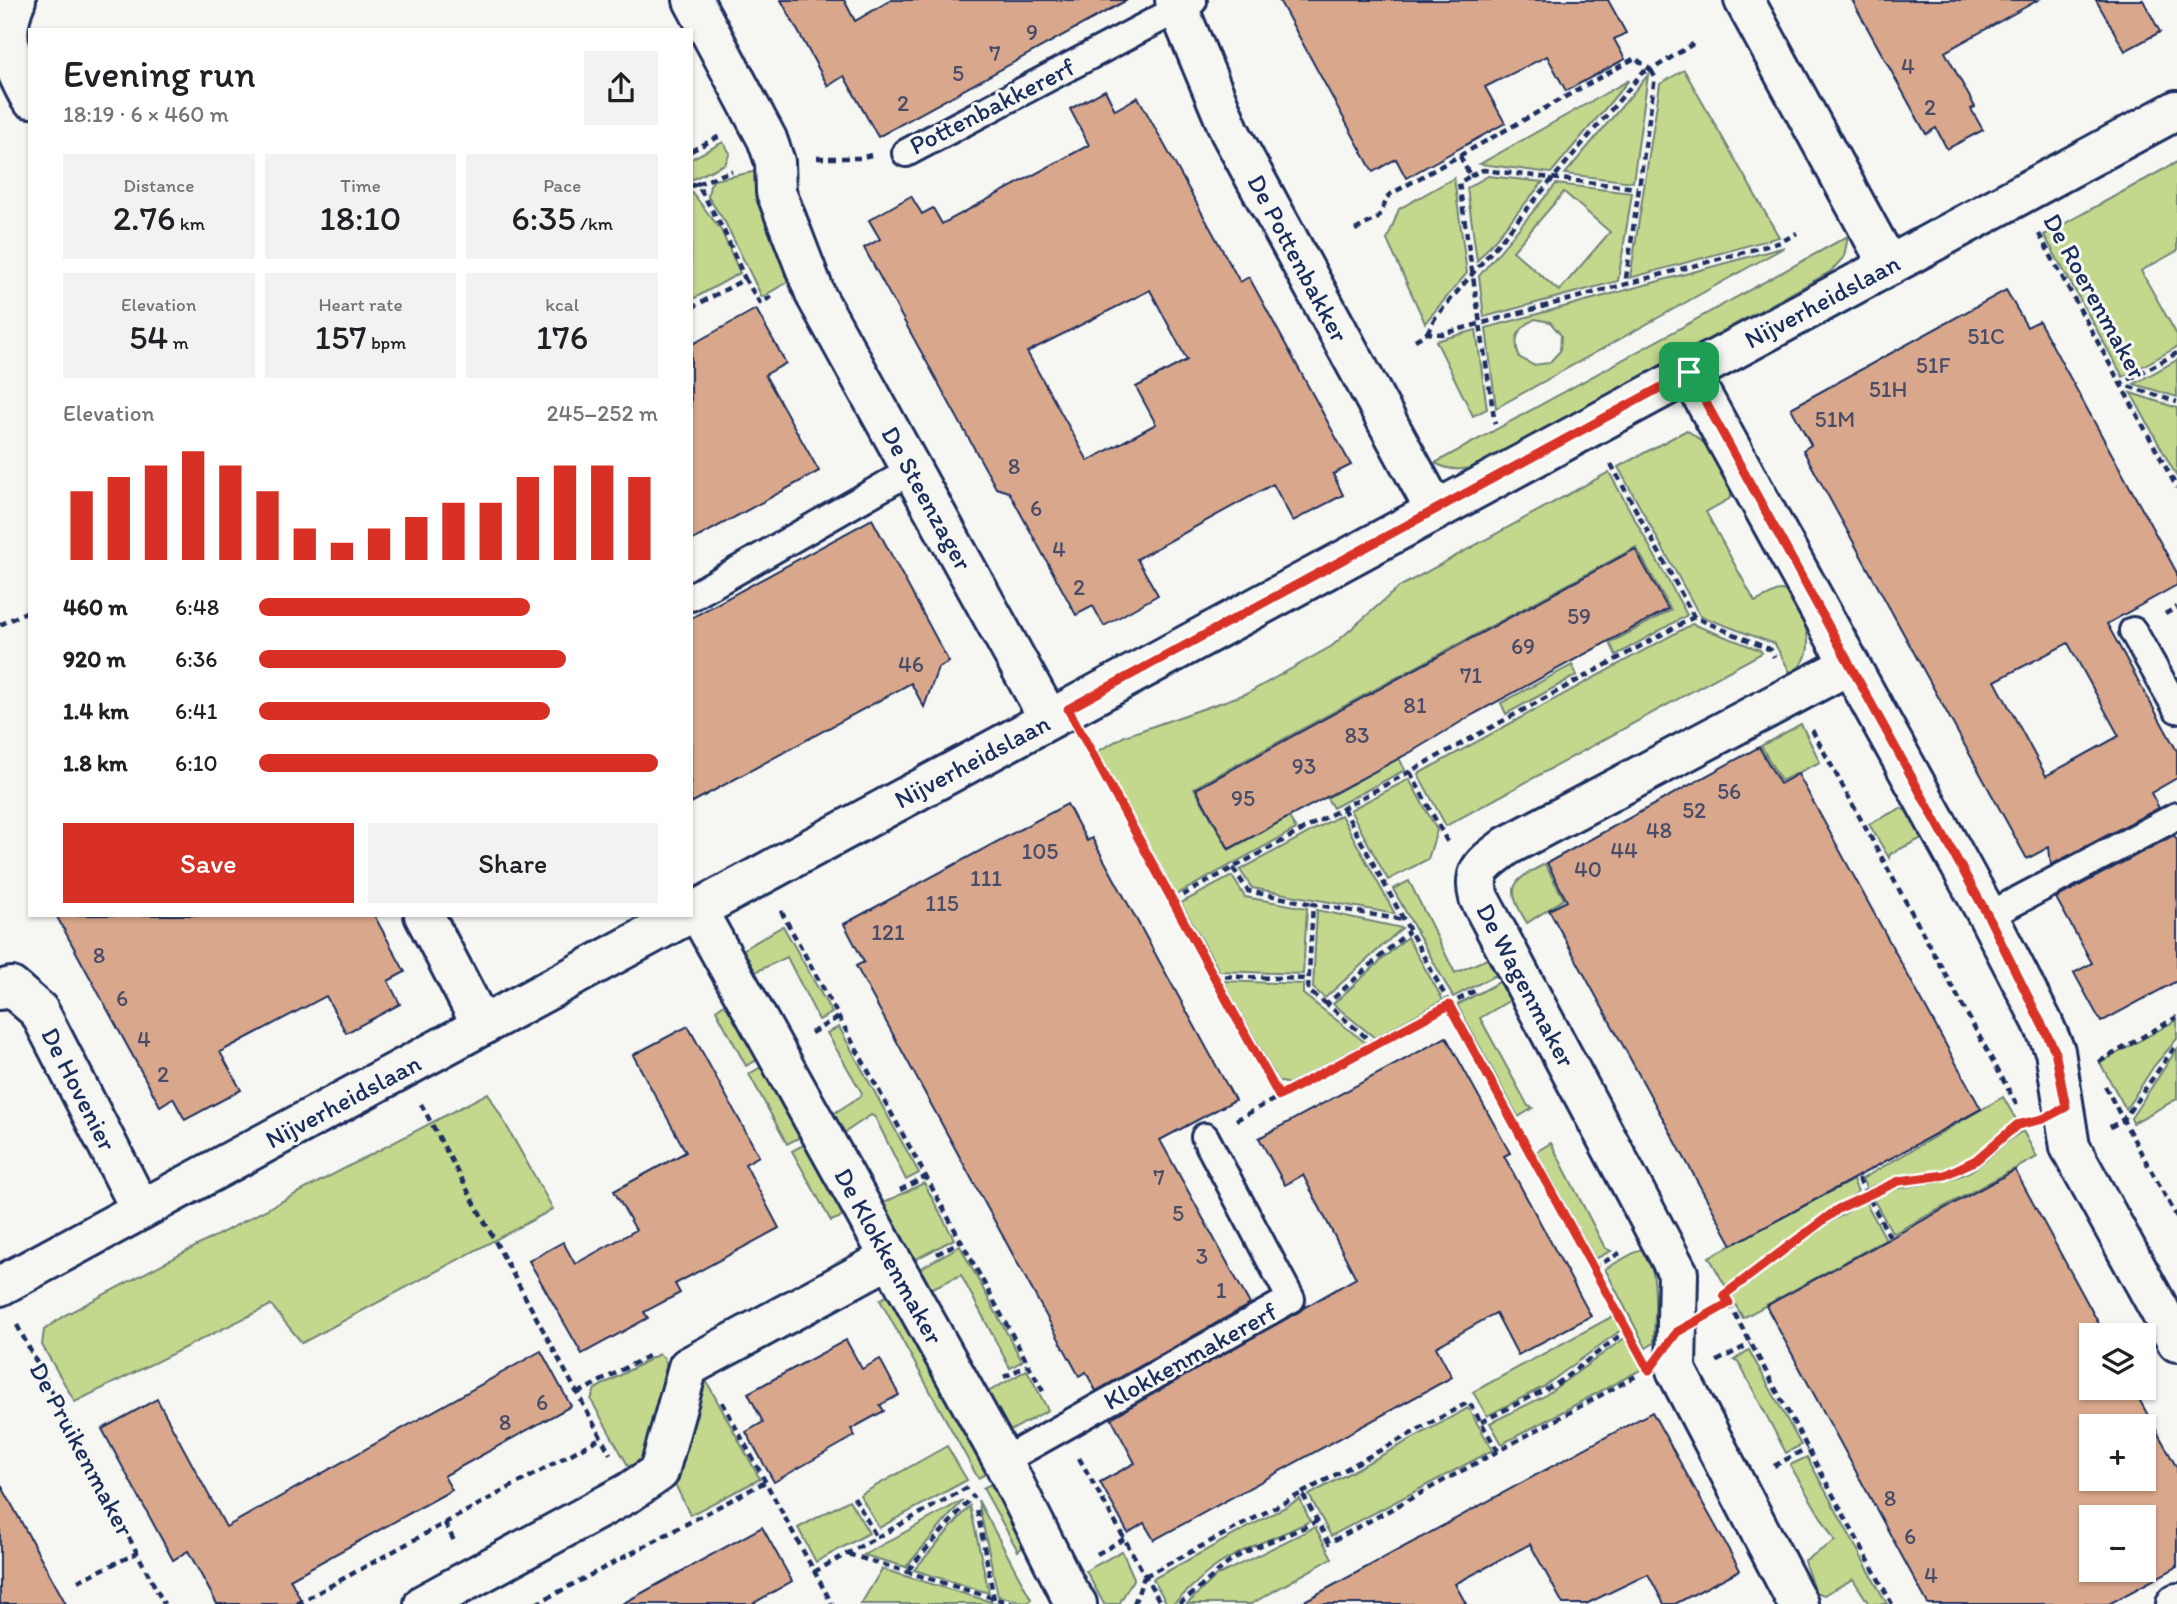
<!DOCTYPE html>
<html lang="en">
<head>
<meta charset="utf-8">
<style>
	:root { --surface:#fff; --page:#f2f2f2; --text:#202124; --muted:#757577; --accent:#d93025 }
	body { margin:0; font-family:Itim,sans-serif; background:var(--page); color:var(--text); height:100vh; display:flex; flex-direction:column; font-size:26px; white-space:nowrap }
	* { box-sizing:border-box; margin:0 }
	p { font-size:23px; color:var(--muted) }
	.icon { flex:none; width:38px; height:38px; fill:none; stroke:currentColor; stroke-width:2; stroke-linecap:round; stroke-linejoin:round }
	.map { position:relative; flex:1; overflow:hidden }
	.details { position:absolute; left:28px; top:28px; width:665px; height:889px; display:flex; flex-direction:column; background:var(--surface); border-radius:0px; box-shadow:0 2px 5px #0004 }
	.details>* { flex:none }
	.tools { position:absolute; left:2079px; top:1323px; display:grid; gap:14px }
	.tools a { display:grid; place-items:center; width:77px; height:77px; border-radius:0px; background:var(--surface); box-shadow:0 2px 5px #0004; font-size:35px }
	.pin { position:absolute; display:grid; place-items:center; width:60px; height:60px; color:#fff; margin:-30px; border-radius:14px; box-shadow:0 4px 10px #0006 }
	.round { display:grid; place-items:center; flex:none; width:74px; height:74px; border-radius:0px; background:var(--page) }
	.overview { display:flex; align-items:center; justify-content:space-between; height:119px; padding:0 35px }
	h1 { font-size:38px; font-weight:600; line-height:52px }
	.metrics { display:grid; grid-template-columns:repeat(3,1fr); gap:10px; height:119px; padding:7px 35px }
	.metrics div { display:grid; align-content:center; border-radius:0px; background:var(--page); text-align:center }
	.metrics b { font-size:35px; font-weight:600 }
	.metrics small { font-size:19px; font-weight:400 }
	.metrics p { font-size:19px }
	.chart { height:196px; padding:14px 35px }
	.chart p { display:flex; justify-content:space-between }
	.chart svg { width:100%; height:126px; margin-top:7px; stroke:var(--accent); stroke-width:6 }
	.cta { display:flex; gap:14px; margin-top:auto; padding:14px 35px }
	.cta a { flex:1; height:80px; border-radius:0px; background:var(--accent); color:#fff; font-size:28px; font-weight:600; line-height:80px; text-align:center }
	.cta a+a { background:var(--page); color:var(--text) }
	ul { padding:0 35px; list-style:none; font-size:23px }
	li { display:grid; grid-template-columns:112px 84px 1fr; align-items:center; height:52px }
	li i { height:18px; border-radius:9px; background:var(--accent) }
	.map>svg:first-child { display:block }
</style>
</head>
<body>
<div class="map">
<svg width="2177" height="1604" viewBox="0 0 2177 1604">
	<rect width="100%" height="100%" fill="#f6f6f2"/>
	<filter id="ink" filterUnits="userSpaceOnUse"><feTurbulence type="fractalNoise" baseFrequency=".0143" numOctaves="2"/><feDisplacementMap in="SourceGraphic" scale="14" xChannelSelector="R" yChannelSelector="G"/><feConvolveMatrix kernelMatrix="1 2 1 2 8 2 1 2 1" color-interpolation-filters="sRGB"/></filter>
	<g filter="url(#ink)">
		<g fill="#c3d88d" stroke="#6f8476" stroke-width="2" fill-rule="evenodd">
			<polygon points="1684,70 1779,237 1630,278 1660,84"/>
			<polygon points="1648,75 1633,182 1565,174"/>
			<polygon points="1629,80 1551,173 1480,164"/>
			<polygon points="723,142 730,153 725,164 691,180 691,159"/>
			<polygon points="2177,162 2177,251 2141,271 2177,335 2177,347 2123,377 2044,235"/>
			<polygon points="758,171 770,232 789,281 762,297 725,222 708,197 710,185 714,180"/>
			<polygon points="1488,176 1543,182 1477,261 1467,188"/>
			<polygon points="1454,178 1467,273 1425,323 1387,240 1399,209"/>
			<path d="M1556,184L1632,193L1618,281L1484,317L1479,276ZM1564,192L1610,232L1559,291L1513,251Z"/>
			<polygon points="691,191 721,230 740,273 691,300"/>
			<path d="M1848,236L1844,257L1830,272L1483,463C1466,471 1452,472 1435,463Z"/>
			<path d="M1785,247L1496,408L1486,328ZM1535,319L1550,322L1561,335L1560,351L1549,363L1533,365L1519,357C1513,338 1517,329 1535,319Z"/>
			<polygon points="1476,330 1487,409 1473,416 1436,341"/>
			<polygon points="2177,360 2177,397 2134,384"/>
			<polygon points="2131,393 2177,408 2177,477"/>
			<path d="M1687,430L1708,446L1733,491L1729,499L1706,512L1755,602L1780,590L1787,591C1803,616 1823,652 1791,674L1775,644L1700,616L1618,467Z"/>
			<polygon points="1609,472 1687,615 1616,655 1610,643 1671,610 1636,547 1194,788 1229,850 1289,817 1296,829 1176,895 1097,752 1125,736 1248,693 1332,646 1399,587"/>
			<polygon points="1692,624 1760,650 1762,653 1446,826 1418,774"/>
			<polygon points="1572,665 1577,675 1506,714 1501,703"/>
			<polygon points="1801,724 1820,762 1781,781 1761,746"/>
			<polygon points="1399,758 1405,770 1333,808 1327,798"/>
			<polygon points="1409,779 1437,830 1428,859 1388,880 1350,810"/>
			<polygon points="1901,808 1906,811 1922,838 1890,854 1889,858 1869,824"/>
			<polygon points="1341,815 1395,914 1252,888 1240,870"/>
			<path d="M1545,864L1564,899L1527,923C1506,888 1509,882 1545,864Z"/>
			<polygon points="1232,876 1245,897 1307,908 1303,974 1219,971 1181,903"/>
			<polygon points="1409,881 1455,973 1489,958 1493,958 1500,973 1453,997 1393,889"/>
			<polygon points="1317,910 1402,928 1325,998 1313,988"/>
			<polygon points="783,926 832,1013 819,1020 787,957 753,973 746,967 744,949"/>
			<polygon points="1407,937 1443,1000 1375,1038 1333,1004"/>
			<polygon points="1505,979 1512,999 1480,1018 1528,1106 1533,1108 1518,1117 1457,1005"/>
			<polygon points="1223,981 1303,984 1303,994 1366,1043 1289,1084 1278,1081"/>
			<polygon points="727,1002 759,1059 746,1066 716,1010"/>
			<polygon points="2177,1020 2177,1039 2154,1066 2126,1109 2100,1063"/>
			<polygon points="839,1027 919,1173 906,1180 875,1117 871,1115 844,1133 835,1130 828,1117 861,1096 862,1093 827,1033"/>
			<polygon points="2177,1049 2177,1099 2133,1123 2131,1118"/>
			<polygon points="763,1066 802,1136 787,1144 749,1074"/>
			<polygon points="488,1093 553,1209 302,1343 271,1305 75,1402 42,1345 44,1330 65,1315"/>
			<path d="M2003,1097L2017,1121C1997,1136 1979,1158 1956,1166C1927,1177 1896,1175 1867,1189L1862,1179Z"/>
			<path d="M2023,1131L2037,1157L1893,1234L1872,1197C1901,1183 1933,1186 1962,1175C1986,1166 2000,1142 2023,1131Z"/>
			<polygon points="1551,1143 1605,1248 1611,1251 1595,1259 1536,1152"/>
			<polygon points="805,1144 844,1216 831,1221 792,1151"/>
			<polygon points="1853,1180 1858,1192 1726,1287 1709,1257"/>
			<polygon points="924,1183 954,1239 909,1263 877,1206"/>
			<polygon points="1865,1201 1886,1239 1743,1318 1731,1297 1814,1232"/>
			<polygon points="960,1246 1022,1361 1010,1368 961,1275 926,1291 914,1272"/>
			<path d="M1641,1249C1661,1263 1654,1320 1654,1343L1646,1348L1605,1269Z"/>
			<polygon points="886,1296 892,1302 986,1474 978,1478 880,1300"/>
			<polygon points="1615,1315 1621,1330 1543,1387 1487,1416 1473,1392"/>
			<polygon points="1626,1337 1644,1368 1502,1444 1490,1423 1543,1397"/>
			<polygon points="1749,1350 1801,1445 1786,1453 1738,1361 1734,1360"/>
			<polygon points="659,1354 664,1358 668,1369 645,1462 630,1469 591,1400 595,1389"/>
			<polygon points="1027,1370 1048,1410 1001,1436 981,1396"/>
			<polygon points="703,1375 760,1479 690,1515 674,1482"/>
			<polygon points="1468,1408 1493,1450 1331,1536 1309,1495"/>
			<polygon points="947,1446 967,1480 879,1528 860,1495"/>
			<polygon points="1807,1457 1887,1604 1869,1604 1853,1579 1824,1595 1815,1592 1804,1561 1835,1541 1790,1465"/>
			<polygon points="991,1484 1025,1545 1018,1551 983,1488"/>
			<path d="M1300,1499L1310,1521C1279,1537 1244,1547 1215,1567C1200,1577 1188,1592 1173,1604H1167L1153,1579Z"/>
			<polygon points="849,1500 869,1533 816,1562 798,1528"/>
			<polygon points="963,1500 906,1567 864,1555"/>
			<polygon points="978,1500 1031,1599 1028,1603 998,1596"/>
			<polygon points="970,1506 989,1593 914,1570"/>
			<polygon points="1315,1527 1332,1558 1251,1604 1187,1604 1216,1576"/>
			<polygon points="1122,1551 1134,1578 1119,1604 1104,1604 1086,1571"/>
			<polygon points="882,1569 998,1604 861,1604"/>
		</g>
		<g fill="#d9a88c" stroke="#1b2f5e" stroke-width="2" fill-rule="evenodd">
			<polygon points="781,0 844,0 855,21 891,0 1127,0 878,137 844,76 828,86"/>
			<polygon points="1279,0 1608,0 1626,33 1614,39 1625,59 1566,91 1547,56 1485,87 1505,123 1406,178 1396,159 1373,172"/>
			<polygon points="1852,0 2038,0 1945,52 1975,107 1971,109 1983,130 1947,149 1936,128 1926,134"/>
			<polygon points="2096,0 2143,0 2160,32 2125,51"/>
			<path d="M1105,90L1115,110L1138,97L1240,282L1249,277L1351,465L1333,474L1343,495L1293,521L1273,484L1137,559L1158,595L1104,626L1093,606L1076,615L1009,492L996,488L864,248L880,239L869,220L911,196L922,214L933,208L942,224L1089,145L1070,109ZM1150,290L1187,360L1136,387L1156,424L1088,461L1027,352Z"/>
			<path d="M2006,290L2027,327L2039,321L2177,573V585L2107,624L2177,751V778L2151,793L2159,808L2051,865L2049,847L2027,859L1803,450L1811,445L1791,408ZM2068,643L2119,736L2046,776L1995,681Z"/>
			<polygon points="756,309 786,363 765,375 819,471 691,541 691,345"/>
			<polygon points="872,519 949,662 938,668 924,707 911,683 691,803 691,618"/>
			<polygon points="1635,549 1668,609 1474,714 1411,752 1229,849 1196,789"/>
			<polygon points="1759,747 1780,784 1798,774 1981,1109 1732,1245 1549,910 1567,901 1547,863"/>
			<polygon points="1067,804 1087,841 1092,838 1235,1100 1160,1140 1250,1304 1096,1391 1086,1372 1079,1376 877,1005 856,966 864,962 844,924"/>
			<polygon points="2174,835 2177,840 2177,981 2101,1022 2074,973 2092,963 2056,898"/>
			<polygon points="56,915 374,915 405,972 388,981 400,1004 346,1033 326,996 220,1052 241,1090 185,1120 173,1098 160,1106"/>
			<polygon points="688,1026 759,1156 745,1164 779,1228 675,1284 680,1293 644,1312 648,1318 582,1354 529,1261 563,1242 575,1264 636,1230 614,1191 686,1152 633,1055"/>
			<polygon points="1446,1037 1510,1153 1504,1156 1591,1316 1518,1355 1496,1313 1436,1347 1452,1377 1154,1540 1144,1523 1128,1533 1100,1482 1135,1463 1111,1418 1356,1278 1303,1175 1285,1185 1259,1138"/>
			<path d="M2015,1170L2105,1335H2091V1388H2133L2177,1468V1567L2109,1604H1928L1766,1306ZM2091,1426H2144V1479H2091ZM2091,1517H2144V1570H2091Z"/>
			<polygon points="846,1340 862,1369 880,1359 899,1395 880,1405 884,1411 851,1429 855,1436 774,1482 746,1432 763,1422 748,1393"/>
			<polygon points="541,1351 571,1406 444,1476 452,1490 290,1579 303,1604 217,1604 188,1551 173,1560 102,1429 157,1399 226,1527"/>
			<polygon points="1652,1412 1740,1570 1675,1604 1664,1604 1648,1574 1586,1604 1563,1604 1530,1544 1455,1584 1466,1604 1299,1604"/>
			<polygon points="0,1483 66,1604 0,1604"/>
			<polygon points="762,1527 792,1581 752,1604 622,1604"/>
		</g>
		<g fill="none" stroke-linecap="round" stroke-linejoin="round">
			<g stroke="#1b2f5e" stroke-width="32">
				<g id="service">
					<polyline points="906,153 1193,1"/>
					<polyline points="691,597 912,470"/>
					<polyline points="2133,631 2177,709"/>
					<polyline points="1988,916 2177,816"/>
					<polyline points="1003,1461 1291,1299 1205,1137"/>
				</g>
			</g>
			<g stroke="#1b2f5e" stroke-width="44">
				<g id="minor">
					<path d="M16,0C0,35 11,64 30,98"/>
					<polyline points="693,0 767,139 775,162 776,192 816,296 1049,719"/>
					<polyline points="1175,0 1230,132 1435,510"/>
					<polyline points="1744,0 1889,266"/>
					<polyline points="1689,372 1988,916 2042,1021 2055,1051 2070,1147 2177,1342"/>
					<polyline points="697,910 1003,1461 1069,1593 1077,1604"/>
					<polyline points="691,913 2177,110"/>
					<polyline points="424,915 482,1026"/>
					<polyline points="0,990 11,987 39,1011 141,1210"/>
					<polyline points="0,1286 687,915"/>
					<polyline points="424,1604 630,1492 659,1472 688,1367 890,1258"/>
					<path d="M1798,1604L1676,1370L1678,1273L1479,898C1471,868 1486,863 1507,846L1849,665"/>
					<polyline points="2176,1604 2177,1603"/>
				</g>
			</g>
			<g stroke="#1b2f5e" stroke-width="4.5" stroke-dasharray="7 5" stroke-linecap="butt">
				<polyline points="691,151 720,136"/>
				<polyline points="1460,156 1470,176 1459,183 1495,424"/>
				<polyline points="817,158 860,158 871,155"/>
				<polyline points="1470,176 1483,170 1637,188"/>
				<polyline points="697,184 732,171"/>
				<polyline points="691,186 697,184 724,231 745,279"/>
				<polyline points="1355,230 1378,218 1389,195 1635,58 1651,70 1693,44"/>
				<polyline points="2039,234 2177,488"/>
				<polyline points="691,308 745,279 760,303 771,297"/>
				<polyline points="1427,333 1435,318 1643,72 1651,70 1655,77 1625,285"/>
				<polyline points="1415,340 1427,333 1442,334 1781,242 1797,233"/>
				<polyline points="2177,353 2121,384 2177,402"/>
				<polyline points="1611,464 1694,617"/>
				<polyline points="2165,614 2177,607"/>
				<polyline points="0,625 30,610"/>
				<polyline points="1812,730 2019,1109"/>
				<polyline points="1088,747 1279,1096"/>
				<polyline points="1410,772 1448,843"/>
				<polyline points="1343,808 1627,1330"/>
				<polyline points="1233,868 1248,891 1313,904"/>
				<polyline points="1172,901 1694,617 1771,650 1774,657"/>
				<polyline points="781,911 1045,1395"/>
				<polyline points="1213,976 1308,979"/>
				<polyline points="1327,1004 1308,991 1313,904 1403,920"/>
				<polyline points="811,1033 839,1017"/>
				<polyline points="1375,1045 1327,1004 1409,931"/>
				<polyline points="2099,1062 2177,1017"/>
				<polyline points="2105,1086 2123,1120 2177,1044"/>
				<polyline points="421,1104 610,1454"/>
				<polyline points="1236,1120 1478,989"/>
				<polyline points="2110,1127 2123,1120 2177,1217"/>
				<polyline points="1858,1178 1891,1239"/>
				<polyline points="900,1190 925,1177"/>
				<polyline points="937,1254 961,1241"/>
				<polyline points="1593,1268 1620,1253"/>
				<polyline points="1729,1303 1892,1604"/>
				<polyline points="1720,1308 1729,1303 1724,1295 1838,1209 1899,1181 1945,1175 1976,1160 2017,1125 2025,1123"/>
				<polyline points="17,1325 164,1604"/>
				<polyline points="1717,1361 1750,1344"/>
				<polyline points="1004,1377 1028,1365"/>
				<polyline points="578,1393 648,1356"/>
				<polyline points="722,1402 832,1604"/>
				<polyline points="1481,1422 1558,1383 1627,1330 1633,1341"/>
				<polyline points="1079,1458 1161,1604"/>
				<polyline points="1774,1466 1807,1448"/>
				<polyline points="1302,1493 1469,1402 1498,1451"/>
				<polyline points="854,1497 877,1538"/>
				<polyline points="977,1510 994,1599"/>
				<polyline points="445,1523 454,1541"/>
				<polyline points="848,1554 1013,1604"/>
				<polyline points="1097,1554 1124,1539"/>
				<polyline points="908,1570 974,1495"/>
				<polyline points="814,1572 970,1486"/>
				<polyline points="1145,1576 1302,1493 1329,1543 1636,1376"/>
				<polyline points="78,1581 137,1553"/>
				<polyline points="297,1604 602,1437"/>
				<polyline points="536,1604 765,1482"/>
				<polyline points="1134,1604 1144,1577"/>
				<path d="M1179,1604C1204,1587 1222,1563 1250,1550C1272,1539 1295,1533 1317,1521"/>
			</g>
			<use href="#service" stroke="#f6f6f2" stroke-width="26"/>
			<use href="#minor" stroke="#f6f6f2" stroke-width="38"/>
		</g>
	</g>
	<g fill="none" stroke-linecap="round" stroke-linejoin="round" filter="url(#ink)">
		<g stroke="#fff" stroke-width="14">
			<polygon id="route" points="1689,372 1988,916 2055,1051 2066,1107 2043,1119 2017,1125 1976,1160 1945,1175 1899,1181 1838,1209 1724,1295 1729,1303 1677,1332 1649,1370 1449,1005 1279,1096 1068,709"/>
		</g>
		<use href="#route" stroke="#d93025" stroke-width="9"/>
	</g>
	<g text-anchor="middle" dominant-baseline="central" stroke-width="6" stroke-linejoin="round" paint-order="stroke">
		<g font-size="23" fill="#4a4d6a">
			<text x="1032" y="32">9</text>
			<text x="995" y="53">7</text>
			<text x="1908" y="66">4</text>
			<text x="958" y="73">5</text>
			<text x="903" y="103">2</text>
			<text x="1930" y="107">2</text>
			<text x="1986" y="336">51C</text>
			<text x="1933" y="365">51F</text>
			<text x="1888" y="389">51H</text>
			<text x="1835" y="419">51M</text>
			<text x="1014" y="466">8</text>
			<text x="1036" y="508">6</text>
			<text x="1059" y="549">4</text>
			<text x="1079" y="587">2</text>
			<text x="1579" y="616">59</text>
			<text x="1523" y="646">69</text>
			<text x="911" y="664">46</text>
			<text x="1471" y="675">71</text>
			<text x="1415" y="705">81</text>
			<text x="1357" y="735">83</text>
			<text x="1304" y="766">93</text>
			<text x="1729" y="791">56</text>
			<text x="1243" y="798">95</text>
			<text x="1694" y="810">52</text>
			<text x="1659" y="830">48</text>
			<text x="1624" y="850">44</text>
			<text x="1040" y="851">105</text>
			<text x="1588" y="869">40</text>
			<text x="986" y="878">111</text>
			<text x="942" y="903">115</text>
			<text x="888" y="932">121</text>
			<text x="99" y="955">8</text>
			<text x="122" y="998">6</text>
			<text x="144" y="1039">4</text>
			<text x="163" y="1074">2</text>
			<text x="1159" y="1177">7</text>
			<text x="1178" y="1213">5</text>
			<text x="1202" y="1256">3</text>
			<text x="1221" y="1290">1</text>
			<text x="542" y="1402">6</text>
			<text x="505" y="1422">8</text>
			<text x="1890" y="1498">8</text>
			<text x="1910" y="1536">6</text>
			<text x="1931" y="1575">4</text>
		</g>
		<g font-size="26" fill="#1b2f5e" stroke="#f6f6f2">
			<text transform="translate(992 106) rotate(-27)">Pottenbakkererf</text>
			<text transform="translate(1298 258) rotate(62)">De Pottenbakker</text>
			<text transform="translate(2095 296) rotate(61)">De Roerenmaker</text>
			<text transform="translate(1822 301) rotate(-28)">Nijverheidslaan</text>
			<text transform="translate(927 498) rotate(61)">De Steenzager</text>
			<text transform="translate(972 761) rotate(-28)">Nijverheidslaan</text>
			<text transform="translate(1526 985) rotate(62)">De Wagenmaker</text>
			<text transform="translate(79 1089) rotate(63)">De Hovenier</text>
			<text transform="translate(343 1101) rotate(-28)">Nijverheidslaan</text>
			<text transform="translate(889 1256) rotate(61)">De Klokkenmaker</text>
			<text transform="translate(1190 1356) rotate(-29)">Klokkenmakererf</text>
			<text transform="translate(82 1449) rotate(62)">De Pruikenmaker</text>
		</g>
	</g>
</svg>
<div class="tools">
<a><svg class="icon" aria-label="layers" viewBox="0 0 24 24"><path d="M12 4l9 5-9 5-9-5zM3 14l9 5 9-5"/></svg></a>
<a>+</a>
<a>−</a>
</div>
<div class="pin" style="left:1689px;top:372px;background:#1e9e55"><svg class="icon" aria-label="arrive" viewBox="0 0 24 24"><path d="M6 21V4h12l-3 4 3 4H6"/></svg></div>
<section class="details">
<div class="overview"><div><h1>Evening run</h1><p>18:19 · 6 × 460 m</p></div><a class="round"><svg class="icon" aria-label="share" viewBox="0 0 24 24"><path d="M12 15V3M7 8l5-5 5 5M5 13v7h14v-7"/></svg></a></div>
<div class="metrics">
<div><p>Distance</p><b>2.76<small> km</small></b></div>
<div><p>Time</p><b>18:10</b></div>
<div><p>Pace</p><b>6:35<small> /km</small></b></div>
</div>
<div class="metrics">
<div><p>Elevation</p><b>54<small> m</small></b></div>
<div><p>Heart rate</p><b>157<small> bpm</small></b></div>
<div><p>kcal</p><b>176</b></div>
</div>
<div class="chart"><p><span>Elevation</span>245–252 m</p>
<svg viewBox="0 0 160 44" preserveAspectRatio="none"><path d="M5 44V20M15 44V15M25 44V11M35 44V6M45 44V11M55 44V20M65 44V33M75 44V38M85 44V33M95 44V29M105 44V24M115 44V24M125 44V15M135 44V11M145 44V11M155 44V15"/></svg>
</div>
<ul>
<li><b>460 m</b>6:48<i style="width:68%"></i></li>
<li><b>920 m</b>6:36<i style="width:77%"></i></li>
<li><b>1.4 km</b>6:41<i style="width:73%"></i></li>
<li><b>1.8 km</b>6:10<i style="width:100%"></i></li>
</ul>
<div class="cta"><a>Save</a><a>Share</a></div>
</section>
</div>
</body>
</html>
